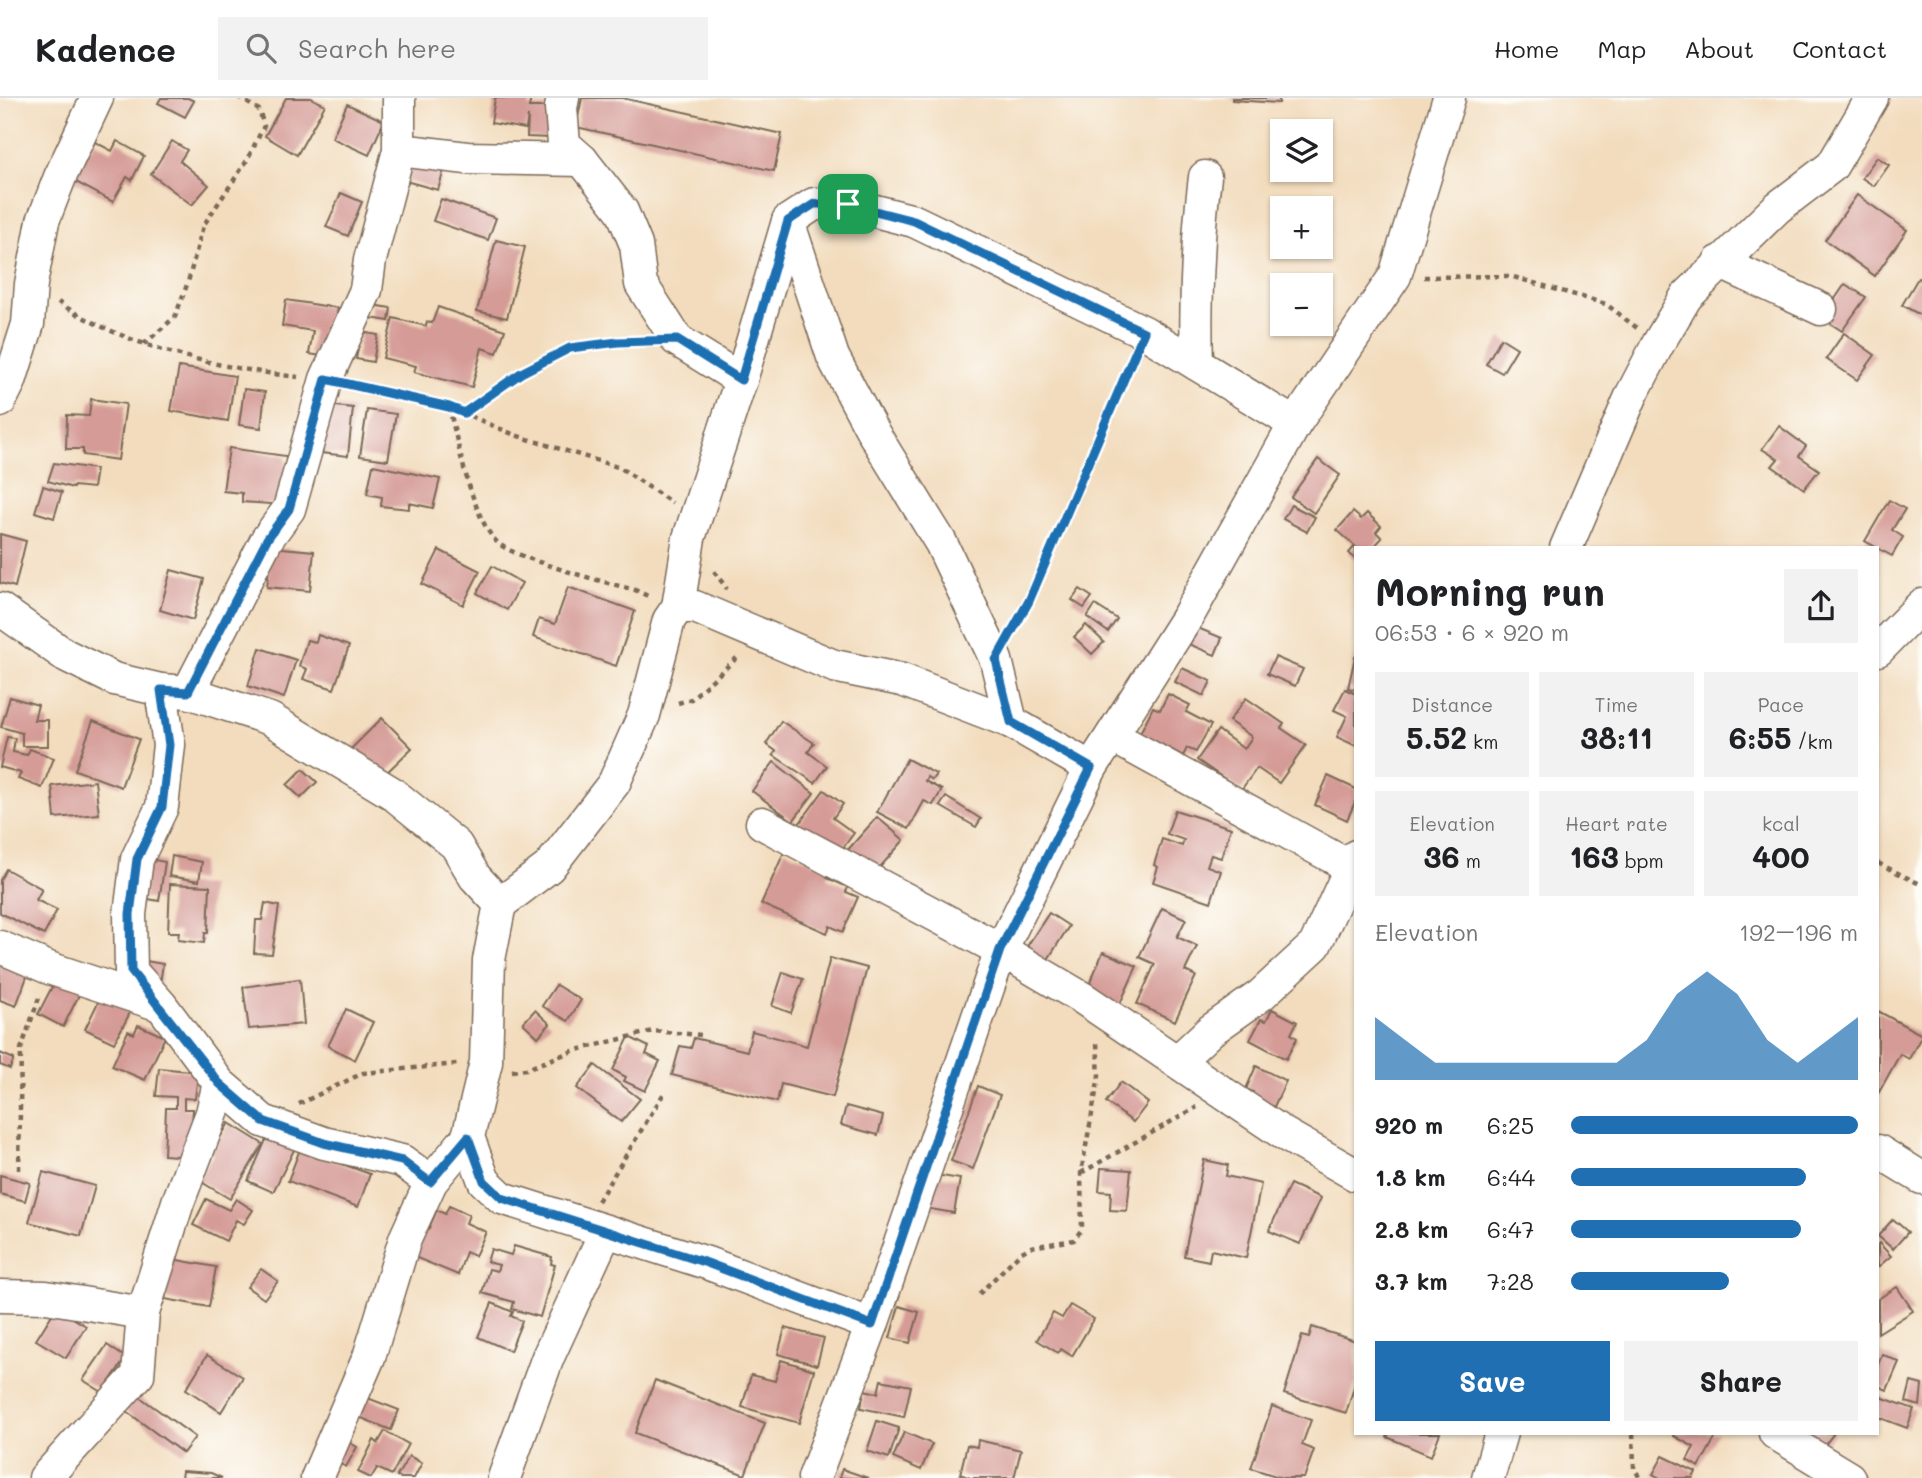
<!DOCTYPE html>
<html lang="en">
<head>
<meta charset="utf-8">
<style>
	:root { --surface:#fff; --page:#f2f2f2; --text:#202124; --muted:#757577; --line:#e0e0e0; --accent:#1f6fb2 }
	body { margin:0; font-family:Mali,sans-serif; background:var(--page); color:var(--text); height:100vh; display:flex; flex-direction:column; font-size:26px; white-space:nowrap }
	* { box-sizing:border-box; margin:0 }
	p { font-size:23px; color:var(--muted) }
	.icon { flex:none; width:38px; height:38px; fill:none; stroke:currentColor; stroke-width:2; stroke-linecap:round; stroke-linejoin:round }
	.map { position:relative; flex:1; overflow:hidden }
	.details { position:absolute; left:1354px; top:448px; width:525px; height:889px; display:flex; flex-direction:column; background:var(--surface); border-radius:0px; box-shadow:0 2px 5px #0004 }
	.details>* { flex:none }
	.fabs { position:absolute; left:1270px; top:21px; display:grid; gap:14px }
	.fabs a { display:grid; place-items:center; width:63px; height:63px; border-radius:0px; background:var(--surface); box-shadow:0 2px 5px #0004; font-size:35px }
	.pin { position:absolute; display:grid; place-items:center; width:60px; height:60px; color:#fff; margin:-30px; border-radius:14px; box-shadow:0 4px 10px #0006 }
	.round { display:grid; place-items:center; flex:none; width:74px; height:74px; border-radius:0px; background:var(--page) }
	.head { display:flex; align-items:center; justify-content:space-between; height:119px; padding:0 21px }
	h1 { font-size:38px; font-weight:700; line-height:52px }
	.metrics { display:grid; grid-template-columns:repeat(3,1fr); gap:10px; height:119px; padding:7px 21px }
	.metrics div { display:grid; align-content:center; border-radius:0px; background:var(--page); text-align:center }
	.metrics b { font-size:30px; font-weight:700 }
	.metrics small { font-size:19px; font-weight:400 }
	.metrics p { font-size:19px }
	.chart { height:196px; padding:14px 21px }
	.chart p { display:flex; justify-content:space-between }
	.chart svg { width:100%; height:126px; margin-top:7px; fill:var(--accent); opacity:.7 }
	.primary-button { display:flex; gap:14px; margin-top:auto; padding:14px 21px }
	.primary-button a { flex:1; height:80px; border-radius:0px; background:var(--accent); color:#fff; font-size:28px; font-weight:700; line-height:80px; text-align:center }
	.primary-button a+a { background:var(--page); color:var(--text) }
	ul { padding:0 21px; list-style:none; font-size:23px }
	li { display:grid; grid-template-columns:112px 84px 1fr; align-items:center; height:52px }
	li i { height:18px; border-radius:9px; background:var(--accent) }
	header { display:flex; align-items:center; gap:42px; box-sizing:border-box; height:98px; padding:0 35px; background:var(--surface); border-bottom:2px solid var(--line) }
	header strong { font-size:33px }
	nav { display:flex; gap:38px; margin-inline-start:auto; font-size:24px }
	.search { width:490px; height:63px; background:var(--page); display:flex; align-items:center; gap:18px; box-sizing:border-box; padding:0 24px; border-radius:0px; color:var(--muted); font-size:26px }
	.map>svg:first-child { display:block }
</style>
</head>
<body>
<header>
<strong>Kadence</strong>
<div class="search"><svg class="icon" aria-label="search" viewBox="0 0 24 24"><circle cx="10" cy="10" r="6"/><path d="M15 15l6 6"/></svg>Search here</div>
<nav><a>Home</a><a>Map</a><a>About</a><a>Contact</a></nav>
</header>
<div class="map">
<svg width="1922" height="1380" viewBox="0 0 1922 1380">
	<rect width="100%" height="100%" fill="#fdfcf7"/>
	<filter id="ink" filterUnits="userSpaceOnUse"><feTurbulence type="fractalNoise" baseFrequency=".0143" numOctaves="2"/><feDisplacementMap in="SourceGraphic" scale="14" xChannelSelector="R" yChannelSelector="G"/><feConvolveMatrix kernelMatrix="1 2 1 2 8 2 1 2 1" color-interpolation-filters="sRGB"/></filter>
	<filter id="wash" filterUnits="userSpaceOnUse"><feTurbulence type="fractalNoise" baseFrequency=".00686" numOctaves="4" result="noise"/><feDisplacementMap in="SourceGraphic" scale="28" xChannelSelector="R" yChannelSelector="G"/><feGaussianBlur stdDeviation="1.57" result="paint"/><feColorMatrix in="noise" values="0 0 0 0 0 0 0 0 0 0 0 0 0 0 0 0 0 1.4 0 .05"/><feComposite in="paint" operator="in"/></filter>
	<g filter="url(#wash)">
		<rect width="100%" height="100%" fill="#f2dcbd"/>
		<g id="blocks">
			<g fill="#d59b97">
				<polygon points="161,0 188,0 194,3 185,19 158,5"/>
				<polygon points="286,0 311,0 325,7 297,57 265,38"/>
				<polygon points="495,0 531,0 529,9 550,9 550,40 527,39 528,18 526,31 491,25"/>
				<polygon points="582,0 622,0 782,36 774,73 576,29"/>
				<polygon points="1232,0 1279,0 1279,5 1232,2"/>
				<polygon points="347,6 384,23 369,57 332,40"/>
				<polygon points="117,43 144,58 132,82 127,79 113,104 74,83 86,48 91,51 95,44 112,53"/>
				<polygon points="172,43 187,52 180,63 209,87 192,107 151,76"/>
				<polygon points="411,55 446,65 438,92 402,82"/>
				<polygon points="1877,59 1889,67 1874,88 1862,80"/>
				<polygon points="341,95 362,104 348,138 326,129"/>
				<polygon points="1857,97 1907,132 1875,178 1825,142"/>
				<polygon points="441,101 496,120 488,142 433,123"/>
				<polygon points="496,142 525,149 507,220 477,213"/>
				<polygon points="1918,180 1922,182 1922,218 1902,207"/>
				<polygon points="1845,186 1866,199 1842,233 1822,220"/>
				<polygon points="286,202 338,210 329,259 309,256 313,233 282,228"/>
				<polygon points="372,207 391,210 389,223 370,220"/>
				<polygon points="438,209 505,232 497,255 482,250 472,289 414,274 416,268 383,260 393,220 426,228 427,224 432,225"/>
				<polygon points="361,234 378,237 373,264 356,261"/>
				<polygon points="1844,235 1875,257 1857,282 1826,261"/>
				<polygon points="1501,240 1517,250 1502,275 1486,266"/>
				<polygon points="179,269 235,278 228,323 171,313"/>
				<polygon points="244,291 265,294 261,330 239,327"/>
				<polygon points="91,301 126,306 118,362 83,357 83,351 66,351 67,317 89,318"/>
				<polygon points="326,307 353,310 348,358 321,355"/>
				<polygon points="367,312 396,316 388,362 360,358"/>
				<polygon points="1779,328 1806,348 1799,358 1819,372 1804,391 1772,368 1778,361 1762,351"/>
				<polygon points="229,350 286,358 284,407 242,404 242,395 223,393"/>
				<polygon points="1318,361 1340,377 1314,415 1291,399"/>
				<polygon points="54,365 96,371 93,390 74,388 73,390 48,383"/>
				<polygon points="373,367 440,381 433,410 409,405 409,411 381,408 382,399 367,396"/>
				<polygon points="43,388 62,394 54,420 35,414"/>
				<polygon points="1889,402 1905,411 1892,432 1903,439 1892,458 1865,443"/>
				<polygon points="1291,407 1315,419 1307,434 1283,421"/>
				<polygon points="1353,414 1361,421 1367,415 1381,428 1376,434 1382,440 1373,450 1356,450 1356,462 1349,455 1355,448 1337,432"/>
				<polygon points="0,436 26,443 15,489 0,485"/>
				<polygon points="271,449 314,453 310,493 267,489"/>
				<polygon points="439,452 480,473 463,507 422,486"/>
				<polygon points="492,468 522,485 507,512 477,495"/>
				<polygon points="171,472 204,481 193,522 160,512"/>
				<polygon points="568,489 635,513 616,568 533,539 539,521 555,526"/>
				<polygon points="1080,491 1092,499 1084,510 1072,502"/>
				<polygon points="1095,507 1117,521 1108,534 1087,519"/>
				<polygon points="1086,527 1104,544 1092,556 1074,539"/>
				<polygon points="1193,528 1222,540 1215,557 1186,545"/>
				<polygon points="318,537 349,548 334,591 303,581 307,571 299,568 307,542 316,544"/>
				<polygon points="260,550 296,562 284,600 248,588"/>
				<polygon points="1275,559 1303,571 1295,588 1267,576"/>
				<polygon points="1355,559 1356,559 1356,592 1348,590"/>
				<polygon points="1182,570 1211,583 1204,598 1175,584"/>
				<polygon points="1345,591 1356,596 1356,648 1337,639 1347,618 1334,612"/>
				<polygon points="1168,596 1190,607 1186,614 1211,627 1196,654 1187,650 1183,658 1140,635 1153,609 1160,612"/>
				<polygon points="10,599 38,607 34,622 48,622 48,648 22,648 22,635 1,629"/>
				<polygon points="1246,600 1284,626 1281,630 1306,647 1279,685 1257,670 1241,692 1197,662 1218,632 1244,651 1252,639 1229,623"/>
				<polygon points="382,620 412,650 380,681 351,651"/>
				<polygon points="93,623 139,641 121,689 75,672"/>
				<polygon points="781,623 814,645 808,654 827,668 815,685 773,657 776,653 766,646"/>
				<polygon points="7,639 15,640 13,654 27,657 30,651 54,660 42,690 18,681 21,675 0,669"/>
				<polygon points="907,661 936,676 932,682 927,679 925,683 942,692 933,707 924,703 909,731 877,714"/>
				<polygon points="774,664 814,695 793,723 752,693"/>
				<polygon points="303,671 317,684 301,700 287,687"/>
				<polygon points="1328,678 1356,691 1356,702 1347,722 1315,707"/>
				<polygon points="95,683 99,716 55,720 52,688"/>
				<polygon points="824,692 843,706 833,720 854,735 840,754 799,726"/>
				<polygon points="946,699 981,721 976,729 940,708"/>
				<polygon points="1175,712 1231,730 1221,760 1211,757 1207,768 1221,773 1211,804 1153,784 1158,769 1154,767 1162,741 1182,748 1184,742 1167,736"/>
				<polygon points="877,719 904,742 873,777 846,754"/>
				<polygon points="785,752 830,772 827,780 848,789 846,794 858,799 843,834 830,828 827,835 761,806"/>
				<polygon points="172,758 202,764 199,783 169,778"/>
				<polygon points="149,761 165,764 159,803 143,800"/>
				<polygon points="6,771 42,791 36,802 57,812 44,837 0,815 0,782"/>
				<polygon points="170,786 210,788 208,835 205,835 204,845 178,842 179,834 168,834"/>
				<polygon points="265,805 279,808 272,856 254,855 256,822 262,822"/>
				<polygon points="1162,810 1186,821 1177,839 1197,848 1185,873 1196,878 1175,923 1137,906 1155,866 1139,859"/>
				<polygon points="1049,815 1069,828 1047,863 1026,850"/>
				<polygon points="1103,854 1137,868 1119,908 1086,894"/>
				<polygon points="830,860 867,870 833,999 781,986 777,1004 672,977 680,948 691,950 694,940 747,953 752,933 807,948"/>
				<polygon points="146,863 163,866 160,885 143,882"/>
				<polygon points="0,865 28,876 16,908 0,902"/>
				<polygon points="783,874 803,881 791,915 772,908"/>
				<polygon points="57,879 82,891 63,929 38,916"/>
				<polygon points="300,881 304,926 249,931 243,889"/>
				<polygon points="556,887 581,902 568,923 542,908"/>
				<polygon points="101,898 131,913 114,945 85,931"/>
				<polygon points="346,911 373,924 355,962 328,948"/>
				<polygon points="1272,911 1297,924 1291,936 1297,940 1286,961 1250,942 1261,921 1266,923"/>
				<polygon points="535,912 550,926 538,939 523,925"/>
				<polygon points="1878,913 1922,937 1909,961 1900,956 1878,996"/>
				<polygon points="138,927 165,939 145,982 112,968 128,933 134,936"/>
				<polygon points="629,939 649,949 646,956 660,963 645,993 624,983 626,979 613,972"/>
				<polygon points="0,955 14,961 10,971 0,967"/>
				<polygon points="595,967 640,1001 621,1024 577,990"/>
				<polygon points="1256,968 1286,983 1271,1015 1248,1004 1253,994 1246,991"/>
				<polygon points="159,970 198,974 195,1001 184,1000 184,1011 193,1011 190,1059 164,1057 166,1010 176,1010 176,999 156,998"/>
				<polygon points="1121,984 1148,1005 1133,1024 1106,1004"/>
				<polygon points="978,988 1000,997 973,1071 951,1063"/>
				<polygon points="846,1008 883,1018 878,1037 841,1027"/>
				<polygon points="229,1025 263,1046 230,1101 198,1082 214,1055 204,1049 212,1034 221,1038"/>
				<polygon points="268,1037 296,1048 273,1094 248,1083"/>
				<polygon points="300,1051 370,1076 358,1109 288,1083"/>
				<polygon points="1204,1062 1228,1067 1226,1078 1261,1086 1246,1160 1211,1152 1209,1163 1184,1158"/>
				<polygon points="1101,1070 1131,1072 1127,1113 1110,1112 1111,1094 1099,1093"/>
				<polygon points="43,1074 95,1088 81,1138 29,1124"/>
				<polygon points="930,1076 960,1081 954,1115 925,1110"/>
				<polygon points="0,1077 30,1085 25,1103 0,1096"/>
				<polygon points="1290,1086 1321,1100 1300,1146 1269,1133"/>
				<polygon points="206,1101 229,1112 236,1101 253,1112 244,1126 236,1122 226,1143 193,1127"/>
				<polygon points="449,1108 469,1117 466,1125 486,1134 475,1158 466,1154 458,1177 407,1156 417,1126 429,1130 437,1112 445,1116"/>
				<polygon points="1893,1121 1908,1134 1893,1151 1878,1138"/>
				<polygon points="1879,1145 1891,1158 1878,1169 1878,1146"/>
				<polygon points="514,1148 552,1159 551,1166 555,1167 540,1219 512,1211 514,1204 482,1195 489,1171 497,1173 499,1167 487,1164 491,1151 511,1157"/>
				<polygon points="172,1161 216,1169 209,1209 165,1201"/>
				<polygon points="261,1171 278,1183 264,1201 247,1189"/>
				<polygon points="1897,1189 1913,1213 1878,1235 1878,1201"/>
				<polygon points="492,1205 513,1214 511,1218 522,1223 510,1253 478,1239"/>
				<polygon points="1070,1207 1094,1221 1072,1258 1061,1251 1058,1255 1037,1242 1053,1215 1062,1220"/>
				<polygon points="899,1208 919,1214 910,1245 890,1240"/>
				<polygon points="56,1210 86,1228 66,1260 36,1242"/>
				<polygon points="1312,1229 1356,1243 1356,1283 1346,1315 1284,1296 1302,1238 1309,1240"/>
				<polygon points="785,1230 824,1240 817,1267 778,1256"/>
				<polygon points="107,1247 126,1260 102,1294 83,1282"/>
				<polygon points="1882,1256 1899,1264 1887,1292 1878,1288 1878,1267"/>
				<polygon points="207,1257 243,1279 221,1314 186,1291"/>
				<polygon points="781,1262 814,1272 799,1325 742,1309 751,1277 775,1283"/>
				<polygon points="655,1282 765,1325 745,1377 635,1335"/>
				<polygon points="881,1282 911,1288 904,1319 861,1310 864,1292 878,1295"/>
				<polygon points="1911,1284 1922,1287 1920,1308 1906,1304"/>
				<polygon points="133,1294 195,1339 183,1355 122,1310"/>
				<polygon points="357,1296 399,1312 391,1332 349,1315"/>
				<polygon points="1878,1298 1914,1311 1907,1330 1878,1319"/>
				<polygon points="1272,1308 1311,1322 1302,1347 1314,1352 1304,1380 1282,1380 1251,1370"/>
				<polygon points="877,1323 899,1330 889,1360 867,1353"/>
				<polygon points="385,1333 408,1346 392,1377 377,1370 371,1380 358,1374 374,1342 378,1345"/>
				<polygon points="904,1334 932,1346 921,1372 893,1360"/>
				<polygon points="1389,1335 1440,1335 1431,1358 1387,1339"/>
				<polygon points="1675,1335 1718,1335 1699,1369 1687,1362 1694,1349 1674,1338"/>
				<polygon points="1798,1335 1834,1335 1821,1352"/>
				<polygon points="343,1341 357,1349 346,1369 331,1361"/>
				<polygon points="978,1342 1021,1352 1014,1380 970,1380 960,1376 967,1347 977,1349"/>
				<polygon points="409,1358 422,1365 414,1380 401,1380 397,1378"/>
				<polygon points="1663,1358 1696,1374 1693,1380 1660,1380 1653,1376"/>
				<polygon points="842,1371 868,1380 839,1380"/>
				<polygon points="182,1373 211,1375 222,1380 181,1380"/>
			</g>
		</g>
	</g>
	<g filter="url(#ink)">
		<use href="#blocks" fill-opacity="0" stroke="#7b6856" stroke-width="2"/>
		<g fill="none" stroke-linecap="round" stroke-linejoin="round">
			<g stroke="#7b6856" stroke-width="35">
				<g id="minor">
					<polyline points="563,0 561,10 564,46 582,62 622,113 636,147 641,186 677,242 741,282"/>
					<polyline points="399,52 467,60 582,62"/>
					<polyline points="788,123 833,259 874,336 941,445 996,562 1011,624"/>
					<polyline points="1719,164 1821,211"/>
					<path d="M1197,266C1195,202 1197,142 1205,79"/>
					<polyline points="0,303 10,283 28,226 31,186 43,123 60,79 97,0"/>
					<polyline points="1566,450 1632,296 1658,246 1686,199 1777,110 1832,68 1872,0"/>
					<polyline points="678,509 689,440 741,282 788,123 814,106 848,106 914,123 1144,234 1295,326"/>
					<polyline points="0,511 65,557 114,581 161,592 188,594 270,621 392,695 456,747 475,779 500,806 489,862 486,964 468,1039 484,1083 502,1100 707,1165 872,1227"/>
					<polyline points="1878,552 1922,507"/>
					<polyline points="161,592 169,647 162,709 137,761 130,816 131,873 161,907 219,985 263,1023 324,1045 402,1063 431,1084"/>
					<polyline points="188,594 267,441 289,411 326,281 366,192 370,162 399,52 399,0"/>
					<polyline points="1112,638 1356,772"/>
					<polyline points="762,725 1001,852 1084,901 1284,1036 1356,1077"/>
					<polyline points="500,806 549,769 614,685 644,617 669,522 678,509 695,509 834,568 902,582 1011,624 1091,670"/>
					<polyline points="0,849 49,870 160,907"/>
					<polyline points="1178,963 1210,933 1261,897 1315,847 1356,758"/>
					<polyline points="1878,1053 1922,1080"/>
					<polyline points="0,1198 46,1199 143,1215"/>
					<polyline points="1775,1335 1849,1380"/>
					<polyline points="45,1380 138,1277 143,1215 178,1104 212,1015 219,985"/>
					<polyline points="317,1380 369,1259 405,1141 431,1084 468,1039"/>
					<polyline points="504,1380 548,1259 605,1135"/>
					<polyline points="814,1380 872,1227 1001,852 1091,670 1188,518 1295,326 1395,178 1449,0"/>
					<polyline points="1488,1380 1501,1335"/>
				</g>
			</g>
			<g stroke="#7b6856" stroke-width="4.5" stroke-dasharray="5 5" stroke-linecap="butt">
				<polyline points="1424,179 1510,178 1606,206 1637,230"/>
				<path d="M58,204C125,249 218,270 298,279"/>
				<polyline points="144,246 175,219 188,184 203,128 246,64 264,28 259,12 240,0"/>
				<polyline points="355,288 449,309 515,337 621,370 672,405"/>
				<path d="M449,309C457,342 473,423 498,445C516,461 607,485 635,492L650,499"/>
				<polyline points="465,315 521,275 570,250 643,243"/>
				<polyline points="714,473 727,491"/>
				<polyline points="1013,531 1029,503 1132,260"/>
				<polyline points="678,605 691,601 739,558"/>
				<polyline points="1878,765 1922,787"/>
				<polyline points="512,973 526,971 573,953 653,933 701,937"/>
				<polyline points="299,1006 363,975 457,966"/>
				<polyline points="19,1072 21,951 40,897"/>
				<polyline points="1081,1075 1197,1009"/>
				<polyline points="598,1103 664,995"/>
				<polyline points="979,1196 1020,1155 1031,1149 1074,1142 1082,1131 1081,1075 1099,978 1097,945"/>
				<polyline points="1633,1335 1634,1370 1640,1380"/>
			</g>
			<use href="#minor" stroke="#fff" stroke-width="32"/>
		</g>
	</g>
	<g fill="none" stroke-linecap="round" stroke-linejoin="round" filter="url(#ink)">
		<g stroke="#fff" stroke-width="14">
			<polygon id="route" points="814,106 848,106 914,123 1144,234 1029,503 996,562 1011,624 1091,670 1000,852 872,1227 707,1165 502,1100 484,1083 468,1039 430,1084 402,1063 324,1045 263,1023 219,985 131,873 130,816 137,761 162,709 169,647 161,592 188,594 267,441 289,411 326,281 449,309 464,315 521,275 570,250 618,244 677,242 741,282 788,123"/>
		</g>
		<use href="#route" stroke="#1f6fb2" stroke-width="9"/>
	</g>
</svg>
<div class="fabs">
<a><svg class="icon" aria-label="layers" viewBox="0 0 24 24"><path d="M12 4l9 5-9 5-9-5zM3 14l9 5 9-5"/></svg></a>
<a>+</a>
<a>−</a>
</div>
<div class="pin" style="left:848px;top:106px;background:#1e9e55"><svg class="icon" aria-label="arrive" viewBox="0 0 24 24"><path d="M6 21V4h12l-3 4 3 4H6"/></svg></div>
<section class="details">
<div class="head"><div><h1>Morning run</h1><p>06:53 · 6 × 920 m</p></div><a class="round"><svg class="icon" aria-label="share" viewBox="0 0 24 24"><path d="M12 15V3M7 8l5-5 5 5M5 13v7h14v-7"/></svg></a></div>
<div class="metrics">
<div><p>Distance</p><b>5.52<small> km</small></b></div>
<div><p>Time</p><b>38:11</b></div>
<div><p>Pace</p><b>6:55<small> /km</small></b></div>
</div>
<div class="metrics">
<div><p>Elevation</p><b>36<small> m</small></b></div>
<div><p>Heart rate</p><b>163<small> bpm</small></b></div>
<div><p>kcal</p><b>400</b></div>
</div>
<div class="chart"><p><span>Elevation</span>192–196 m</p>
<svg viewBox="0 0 160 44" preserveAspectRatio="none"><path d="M0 44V22L10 30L20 38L30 38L40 38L50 38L60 38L70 38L80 38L90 30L100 14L110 6L120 14L130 30L140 38L150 30L160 22V44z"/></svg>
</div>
<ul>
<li><b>920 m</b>6:25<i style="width:100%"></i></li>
<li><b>1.8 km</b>6:44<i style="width:82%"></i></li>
<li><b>2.8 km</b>6:47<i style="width:80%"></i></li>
<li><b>3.7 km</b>7:28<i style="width:55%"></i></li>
</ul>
<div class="primary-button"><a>Save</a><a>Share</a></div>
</section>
</div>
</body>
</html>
